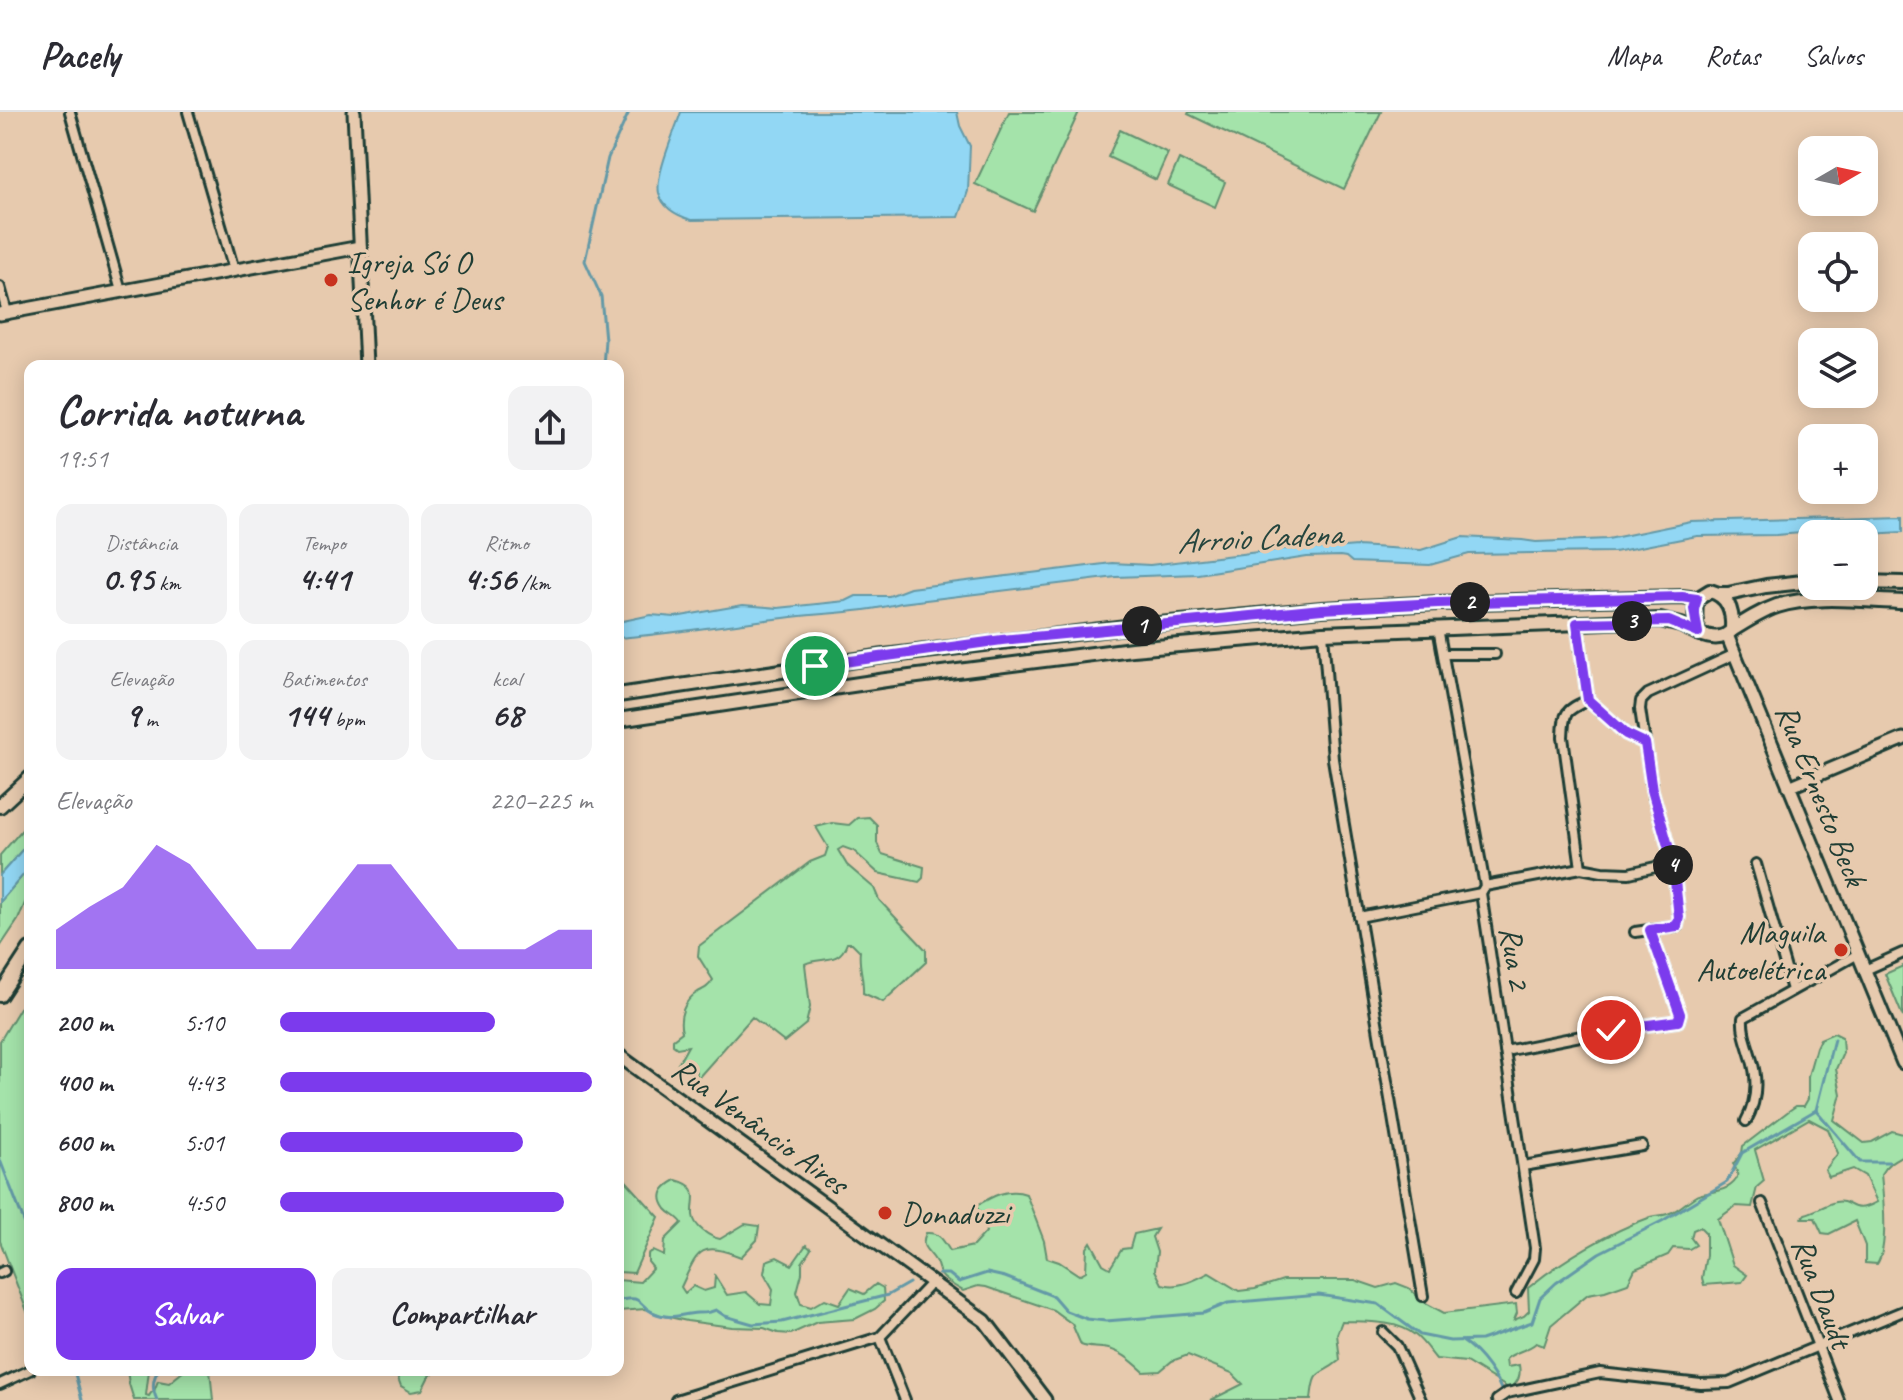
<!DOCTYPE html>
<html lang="pt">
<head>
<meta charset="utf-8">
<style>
	:root { --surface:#fff; --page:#f2f2f3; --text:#2b2b33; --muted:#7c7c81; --line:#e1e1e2; --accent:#7c3aed }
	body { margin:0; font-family:Caveat,sans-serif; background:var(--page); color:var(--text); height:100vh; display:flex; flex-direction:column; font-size:30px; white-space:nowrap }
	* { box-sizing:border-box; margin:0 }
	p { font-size:26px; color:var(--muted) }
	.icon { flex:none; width:44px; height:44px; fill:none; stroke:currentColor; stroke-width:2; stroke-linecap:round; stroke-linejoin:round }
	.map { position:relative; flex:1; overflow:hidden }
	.panel { position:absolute; left:24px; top:248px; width:600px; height:1016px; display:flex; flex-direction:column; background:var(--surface); border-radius:16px; box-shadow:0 4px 20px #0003 }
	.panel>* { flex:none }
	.needle { width:52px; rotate:81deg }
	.fabs { position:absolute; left:1798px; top:24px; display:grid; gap:16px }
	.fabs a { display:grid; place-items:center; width:80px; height:80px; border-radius:16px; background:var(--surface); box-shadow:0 4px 20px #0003; font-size:40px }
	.pin { position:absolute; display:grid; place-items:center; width:68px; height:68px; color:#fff; margin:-34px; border:4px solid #fff; border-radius:50%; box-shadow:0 2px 8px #0007 }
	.km { position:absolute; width:40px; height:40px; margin:-20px; border-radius:50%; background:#222; color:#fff; font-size:22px; line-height:40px; text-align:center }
	.round { display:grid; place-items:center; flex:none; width:84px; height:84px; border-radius:16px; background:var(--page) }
	.head { display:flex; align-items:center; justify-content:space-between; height:136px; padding:0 32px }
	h1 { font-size:44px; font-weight:700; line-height:60px }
	.figures { display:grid; grid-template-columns:repeat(3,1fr); gap:12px; height:136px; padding:8px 32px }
	.figures div { display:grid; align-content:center; border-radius:16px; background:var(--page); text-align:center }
	.figures b { font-size:34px; font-weight:700 }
	.figures small { font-size:22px; font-weight:400 }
	.figures p { font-size:22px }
	.chart { height:224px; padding:16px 32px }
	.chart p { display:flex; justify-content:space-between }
	.chart svg { width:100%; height:144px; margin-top:8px; fill:var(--accent); opacity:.7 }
	.action { display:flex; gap:16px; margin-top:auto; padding:16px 32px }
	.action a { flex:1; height:92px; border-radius:16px; background:var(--accent); color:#fff; font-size:32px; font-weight:700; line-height:92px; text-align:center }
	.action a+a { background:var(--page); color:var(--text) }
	ul { padding:0 32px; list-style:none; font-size:26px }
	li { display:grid; grid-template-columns:128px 96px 1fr; align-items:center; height:60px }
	li i { height:20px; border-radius:10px; background:var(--accent) }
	header { display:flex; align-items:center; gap:48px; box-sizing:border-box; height:112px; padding:0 40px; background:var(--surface); border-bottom:2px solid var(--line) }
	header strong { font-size:38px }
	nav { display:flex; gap:44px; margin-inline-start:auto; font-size:28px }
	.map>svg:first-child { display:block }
</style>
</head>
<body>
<header>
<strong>Pacely</strong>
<nav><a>Mapa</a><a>Rotas</a><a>Salvos</a></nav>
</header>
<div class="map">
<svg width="1903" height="1288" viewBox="0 0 1903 1288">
	<rect width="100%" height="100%" fill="#e7caae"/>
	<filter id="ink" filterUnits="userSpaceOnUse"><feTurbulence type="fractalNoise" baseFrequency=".0125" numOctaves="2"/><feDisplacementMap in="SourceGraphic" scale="16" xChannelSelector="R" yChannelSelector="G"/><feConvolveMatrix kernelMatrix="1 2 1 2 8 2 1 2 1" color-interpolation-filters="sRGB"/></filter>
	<g filter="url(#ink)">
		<g fill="#a4e3aa" stroke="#62906f" stroke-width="2">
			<polygon points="1009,0 1079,0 1033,99 975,72"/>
			<polygon points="1189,0 1381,0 1344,77 1188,2"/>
			<polygon points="1120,18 1168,41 1156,68 1108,45"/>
			<polygon points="1179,47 1225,70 1215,95 1168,73"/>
			<path d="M869,705L877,713V731L882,742L924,755L923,766L919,770L878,761L854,739L843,735L838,738L847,753L874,776L879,788L926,838V850L883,890L863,881C864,866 858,853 860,839L852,831H847C839,854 821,844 805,852L810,895L806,912L784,930L752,905L698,966L693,951L678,952L688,934L677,936L673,933V927L682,920C678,905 684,888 698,880C706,876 708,875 713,868L698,844L699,834L810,750L825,744L828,735L816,715L832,711L849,713L857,706Z"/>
			<polygon points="30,711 30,729 0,763 0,743 26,713"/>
			<polygon points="30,755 30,783 25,791 18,808 0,835 0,790"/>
			<polygon points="1903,854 1903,905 1885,862"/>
			<polygon points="30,879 30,1207 0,1129 0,929"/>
			<path d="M1834,921L1842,925L1843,941L1836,957L1841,982L1834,1008L1864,1031L1872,1030L1892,1019L1903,1022V1043C1894,1048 1886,1052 1881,1062C1883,1083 1889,1135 1877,1152L1865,1151V1134L1855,1109L1829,1122L1822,1121L1815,1106H1802L1805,1102C1816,1099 1825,1093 1835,1090C1853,1086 1849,1105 1877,1090L1865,1064L1853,1057L1829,1065L1825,1058L1838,1041L1828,1017L1809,1007L1755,1038L1764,1069L1757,1075L1752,1095L1736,1094L1718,1107L1733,1153L1747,1163L1742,1170L1704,1173L1702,1166L1706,1143V1121L1700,1115L1693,1118L1691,1126L1696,1133L1689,1137L1673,1136L1668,1143L1635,1157L1628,1171L1605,1179L1588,1182L1551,1213L1544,1234L1536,1231C1527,1239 1515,1239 1506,1247L1507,1255L1519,1253C1521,1264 1519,1269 1510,1277L1466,1250L1436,1247C1430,1240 1423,1229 1415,1223C1396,1208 1365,1210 1342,1209L1337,1222L1340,1248C1318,1267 1314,1254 1311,1288H1211L1243,1272L1232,1261L1188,1243L1172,1249L1160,1259L1144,1260C1132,1249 1119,1237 1102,1236C1094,1235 1089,1236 1081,1233L1072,1212L1053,1198L986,1175L978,1174L963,1179C956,1175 945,1169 941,1163C938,1159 938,1154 936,1150C929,1137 919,1137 926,1121C940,1120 943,1128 950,1139L973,1134L986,1120L981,1102L976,1094C991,1085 1008,1075 1026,1082L1044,1129L1047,1146L1059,1150L1079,1163L1086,1159L1087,1136L1091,1130L1103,1152L1110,1156L1122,1137L1130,1136L1134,1122L1157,1117L1152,1125L1157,1140L1155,1158L1162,1172C1179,1177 1194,1168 1209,1161L1239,1179L1255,1177L1283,1168H1355L1378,1176L1396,1171L1409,1176L1422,1189L1444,1201L1516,1192L1517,1201L1514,1208L1524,1204L1529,1199L1528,1176C1562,1148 1609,1120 1651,1105C1657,1103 1664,1104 1670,1101C1679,1098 1687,1089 1696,1084C1707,1079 1722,1081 1731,1073C1739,1067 1739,1060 1733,1052L1742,1041L1743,1034L1790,998L1796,994H1804L1808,987V964L1816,935L1820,927Z"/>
			<polygon points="618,1060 659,1105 634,1161 618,1160"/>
			<path d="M676,1068C702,1075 692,1085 693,1103C694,1115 710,1125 720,1127L745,1112L759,1114L757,1128L741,1145C699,1128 698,1139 681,1175L685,1181L693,1174L704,1179L714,1176L715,1164L727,1183L746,1180L760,1192L771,1193L773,1177L764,1161L766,1149L777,1145L792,1153L806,1133L811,1137L802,1151V1161L797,1180L801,1192L811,1195L825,1187L839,1192L850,1176L864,1182L876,1172L883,1176L884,1189L875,1197L855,1207L817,1210L791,1222L778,1221L764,1216L732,1215L687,1209L660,1203L646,1197L618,1199V1168L640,1170L653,1156L648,1150V1142L653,1139L664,1144L665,1128L682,1111C678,1104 671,1103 666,1097C656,1083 663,1075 676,1068Z"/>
			<polygon points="127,1258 149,1258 146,1283 149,1284 151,1281 154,1279 158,1269 169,1271 185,1258 210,1258 213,1288 134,1288 129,1272"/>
			<polygon points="395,1258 439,1258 429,1264 422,1278 411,1280 401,1274"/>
		</g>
		<g fill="#92d7f4" stroke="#6499a7" stroke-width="2">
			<path d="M681,0H957L960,14L970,34L968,79L959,105L692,108C678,104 663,97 659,81C655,63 675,19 681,0Z"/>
			<path d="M1903,404V420L1869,422L1828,419L1776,423L1697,424L1614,440L1469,442L1430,453L1352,450L1346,445L1340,444L1307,445L1198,462L1116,465L901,491C863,501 823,501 784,506C729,512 674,522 618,526V510L651,503L675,505L743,493L778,496L846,489L856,484H889L910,476L1112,451L1150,453L1283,437L1332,436L1357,434L1421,438L1462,425L1522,428L1536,430L1608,427L1691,410Z"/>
			<polygon points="30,729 30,755 0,790 0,763"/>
		</g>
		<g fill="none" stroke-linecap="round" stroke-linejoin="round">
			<g stroke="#6499a7" stroke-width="3">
				<polyline points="603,254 605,228 601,184 585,149 608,46 629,0"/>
				<polyline points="1816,998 1860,1050 1889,1050"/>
				<polyline points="0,1048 30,1125"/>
				<polyline points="939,1162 949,1162 959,1170 987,1161 1005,1165 1053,1184 1066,1199 1087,1207 1106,1209 1204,1201 1228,1191 1319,1183 1378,1192 1420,1223 1450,1229 1481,1228 1532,1210 1540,1186 1556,1171 1599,1141 1662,1109 1727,1070 1742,1041 1816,998 1834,927"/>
				<path d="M618,1188C623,1188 633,1185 637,1188C643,1191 645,1197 652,1200C672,1209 679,1202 697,1201C705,1201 708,1201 716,1198L725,1204L753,1212L782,1210L888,1183L909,1171"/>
				<path d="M1462,1229C1481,1241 1499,1267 1505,1288"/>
				<polyline points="74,1258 82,1288"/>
				<path d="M157,1288C152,1277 152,1269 158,1258"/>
			</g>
			<g stroke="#1f3d34" stroke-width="14">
				<g id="minor">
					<polyline points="70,0 121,179"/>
					<polyline points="188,0 234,158"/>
					<polyline points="0,175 7,200"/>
					<polyline points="1577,511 1588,588 1626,622 1645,631"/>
					<polyline points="1438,516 1485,774 1481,781 1535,1136 1534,1147 1516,1181"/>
					<polyline points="1323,521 1333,647 1423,1184"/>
					<polyline points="1443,542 1495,542"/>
					<polyline points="1756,752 1792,878"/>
					<path d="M1581,756L1563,625C1564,599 1565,599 1588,588"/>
					<polyline points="1485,774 1581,756 1602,760 1629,761 1673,751"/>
					<polyline points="1359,805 1481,781"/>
					<polyline points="1635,820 1677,814 1679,805 1673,751 1652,678 1640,597 1641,589 1648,582 1735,542"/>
					<polyline points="1865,858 1903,841"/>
					<polyline points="1505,939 1611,918 1678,909 1680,902 1650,818"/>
					<path d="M1746,1009C1757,989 1758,967 1751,945C1747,931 1742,920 1743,906L1858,842"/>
					<polyline points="1523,1054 1642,1034"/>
					<polyline points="1762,1091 1839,1288"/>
					<polyline points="0,1161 4,1159"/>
					<polyline points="1383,1220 1397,1234 1421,1288"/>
					<polyline points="880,1225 905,1288"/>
					<polyline points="0,1272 30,1258"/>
					<polyline points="676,1288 880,1225 932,1170"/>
					<polyline points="1497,1288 1507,1281 1600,1261 1701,1272 1729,1271 1903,1199"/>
				</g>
			</g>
			<g stroke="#1f3d34" stroke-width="17">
				<g id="tertiary">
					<polyline points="354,0 366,254"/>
					<polyline points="0,202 360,135"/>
					<polyline points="1727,523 1903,951"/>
					<polyline points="1789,675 1903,627"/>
					<polyline points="618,943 985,1209 1045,1288"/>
				</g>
			</g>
			<g stroke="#1f3d34" stroke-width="18">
				<g id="secondary">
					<polyline points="1864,470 1903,471"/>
					<path d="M1710,479C1729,484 1733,500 1732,518C1722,529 1710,526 1698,521C1695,509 1694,499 1697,487Z"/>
					<polyline points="1720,482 1728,482 1766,474 1812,469"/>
					<path d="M1732,518C1746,509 1760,500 1777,494C1813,482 1865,489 1903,490"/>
					<polyline points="618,583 884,544 1126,515 1322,497 1438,491 1682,485 1697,487"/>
					<polyline points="618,608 886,568 1132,537 1323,521 1660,508 1681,513 1698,521"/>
					<polyline points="0,694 30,666"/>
					<polyline points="0,883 30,837"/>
				</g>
			</g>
			<use href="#minor" stroke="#e7caae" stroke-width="8"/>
			<use href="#tertiary" stroke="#e7caae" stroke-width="11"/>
			<use href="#secondary" stroke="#e7caae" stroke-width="12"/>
		</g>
	</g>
	<g fill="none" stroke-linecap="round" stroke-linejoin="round" filter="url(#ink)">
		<g stroke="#fff" stroke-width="16">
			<polyline id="route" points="815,554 1002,528 1322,497 1438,491 1682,485 1697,487 1694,497 1698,521 1669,509 1577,511 1588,588 1626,622 1645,631 1652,678 1673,751 1679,805 1677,814 1650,818 1680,902 1678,909 1611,918"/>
		</g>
		<use href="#route" stroke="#7c3aed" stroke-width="10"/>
	</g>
	<g fill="#c8321e" stroke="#e7caae" stroke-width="3">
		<circle cx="331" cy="168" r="8"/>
		<circle cx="1841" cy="838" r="8"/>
		<circle cx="885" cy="1101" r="8"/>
	</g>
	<g text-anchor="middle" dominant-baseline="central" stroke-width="7" stroke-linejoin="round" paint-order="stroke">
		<g font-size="32" fill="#1f3d34" stroke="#e7caae" text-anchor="start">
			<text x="347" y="150">Igreja Só O<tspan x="347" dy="37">Senhor é Deus</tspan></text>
			<text x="1825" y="820" text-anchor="end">Maguila<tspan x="1825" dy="37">Autoelétrica</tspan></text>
			<text x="901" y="1101">Donaduzzi</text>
		</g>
		<g font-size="32" fill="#1f3d34" stroke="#e7caae">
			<text transform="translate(1821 683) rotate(68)">Rua Ernesto Beck</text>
			<text transform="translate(1515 846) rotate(81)">Rua 2</text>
			<text transform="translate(760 1014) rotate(36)">Rua Venâncio Aires</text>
			<text transform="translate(1822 1181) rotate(69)">Rua Daudt</text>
		</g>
		<g font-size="34" font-style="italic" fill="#25453e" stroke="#e7caae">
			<text transform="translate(1259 425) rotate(-3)">Arroio Cadena</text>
		</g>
	</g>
</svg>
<div class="fabs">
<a><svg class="needle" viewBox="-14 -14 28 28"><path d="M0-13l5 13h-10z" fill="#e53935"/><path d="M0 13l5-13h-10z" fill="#7c7c81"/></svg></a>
<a><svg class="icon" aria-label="locate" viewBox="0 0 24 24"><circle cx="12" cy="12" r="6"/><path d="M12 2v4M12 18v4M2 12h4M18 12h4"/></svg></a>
<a><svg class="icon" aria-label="layers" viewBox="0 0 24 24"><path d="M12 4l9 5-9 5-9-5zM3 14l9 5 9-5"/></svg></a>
<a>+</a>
<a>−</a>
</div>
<div class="pin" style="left:815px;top:554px;background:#1e9e55"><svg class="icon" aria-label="arrive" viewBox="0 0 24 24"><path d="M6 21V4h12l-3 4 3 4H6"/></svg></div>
<div class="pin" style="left:1611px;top:918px;background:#d93025"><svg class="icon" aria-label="check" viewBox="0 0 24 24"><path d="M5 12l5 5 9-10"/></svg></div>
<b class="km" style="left:1142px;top:514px">1</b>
<b class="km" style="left:1470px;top:490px">2</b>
<b class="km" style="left:1632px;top:509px">3</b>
<b class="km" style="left:1673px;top:753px">4</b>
<section class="panel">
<div class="head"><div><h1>Corrida noturna</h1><p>19:51</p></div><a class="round"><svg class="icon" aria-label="share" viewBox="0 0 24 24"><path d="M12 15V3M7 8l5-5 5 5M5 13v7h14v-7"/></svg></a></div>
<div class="figures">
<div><p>Distância</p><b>0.95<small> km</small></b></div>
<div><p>Tempo</p><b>4:41</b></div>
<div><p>Ritmo</p><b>4:56<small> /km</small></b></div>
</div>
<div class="figures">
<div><p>Elevação</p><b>9<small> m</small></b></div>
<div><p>Batimentos</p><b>144<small> bpm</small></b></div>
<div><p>kcal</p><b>68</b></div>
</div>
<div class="chart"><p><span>Elevação</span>220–225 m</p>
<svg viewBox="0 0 160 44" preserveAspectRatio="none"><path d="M0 44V32L10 25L20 19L30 6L40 12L50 25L60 38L70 38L80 25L90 12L100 12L110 25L120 38L130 38L140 38L150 32L160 32V44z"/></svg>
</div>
<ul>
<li><b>200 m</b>5:10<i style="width:69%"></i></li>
<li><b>400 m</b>4:43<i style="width:100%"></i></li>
<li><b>600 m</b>5:01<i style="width:78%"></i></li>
<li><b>800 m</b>4:50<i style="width:91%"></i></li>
</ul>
<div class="action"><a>Salvar</a><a>Compartilhar</a></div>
</section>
</div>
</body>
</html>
